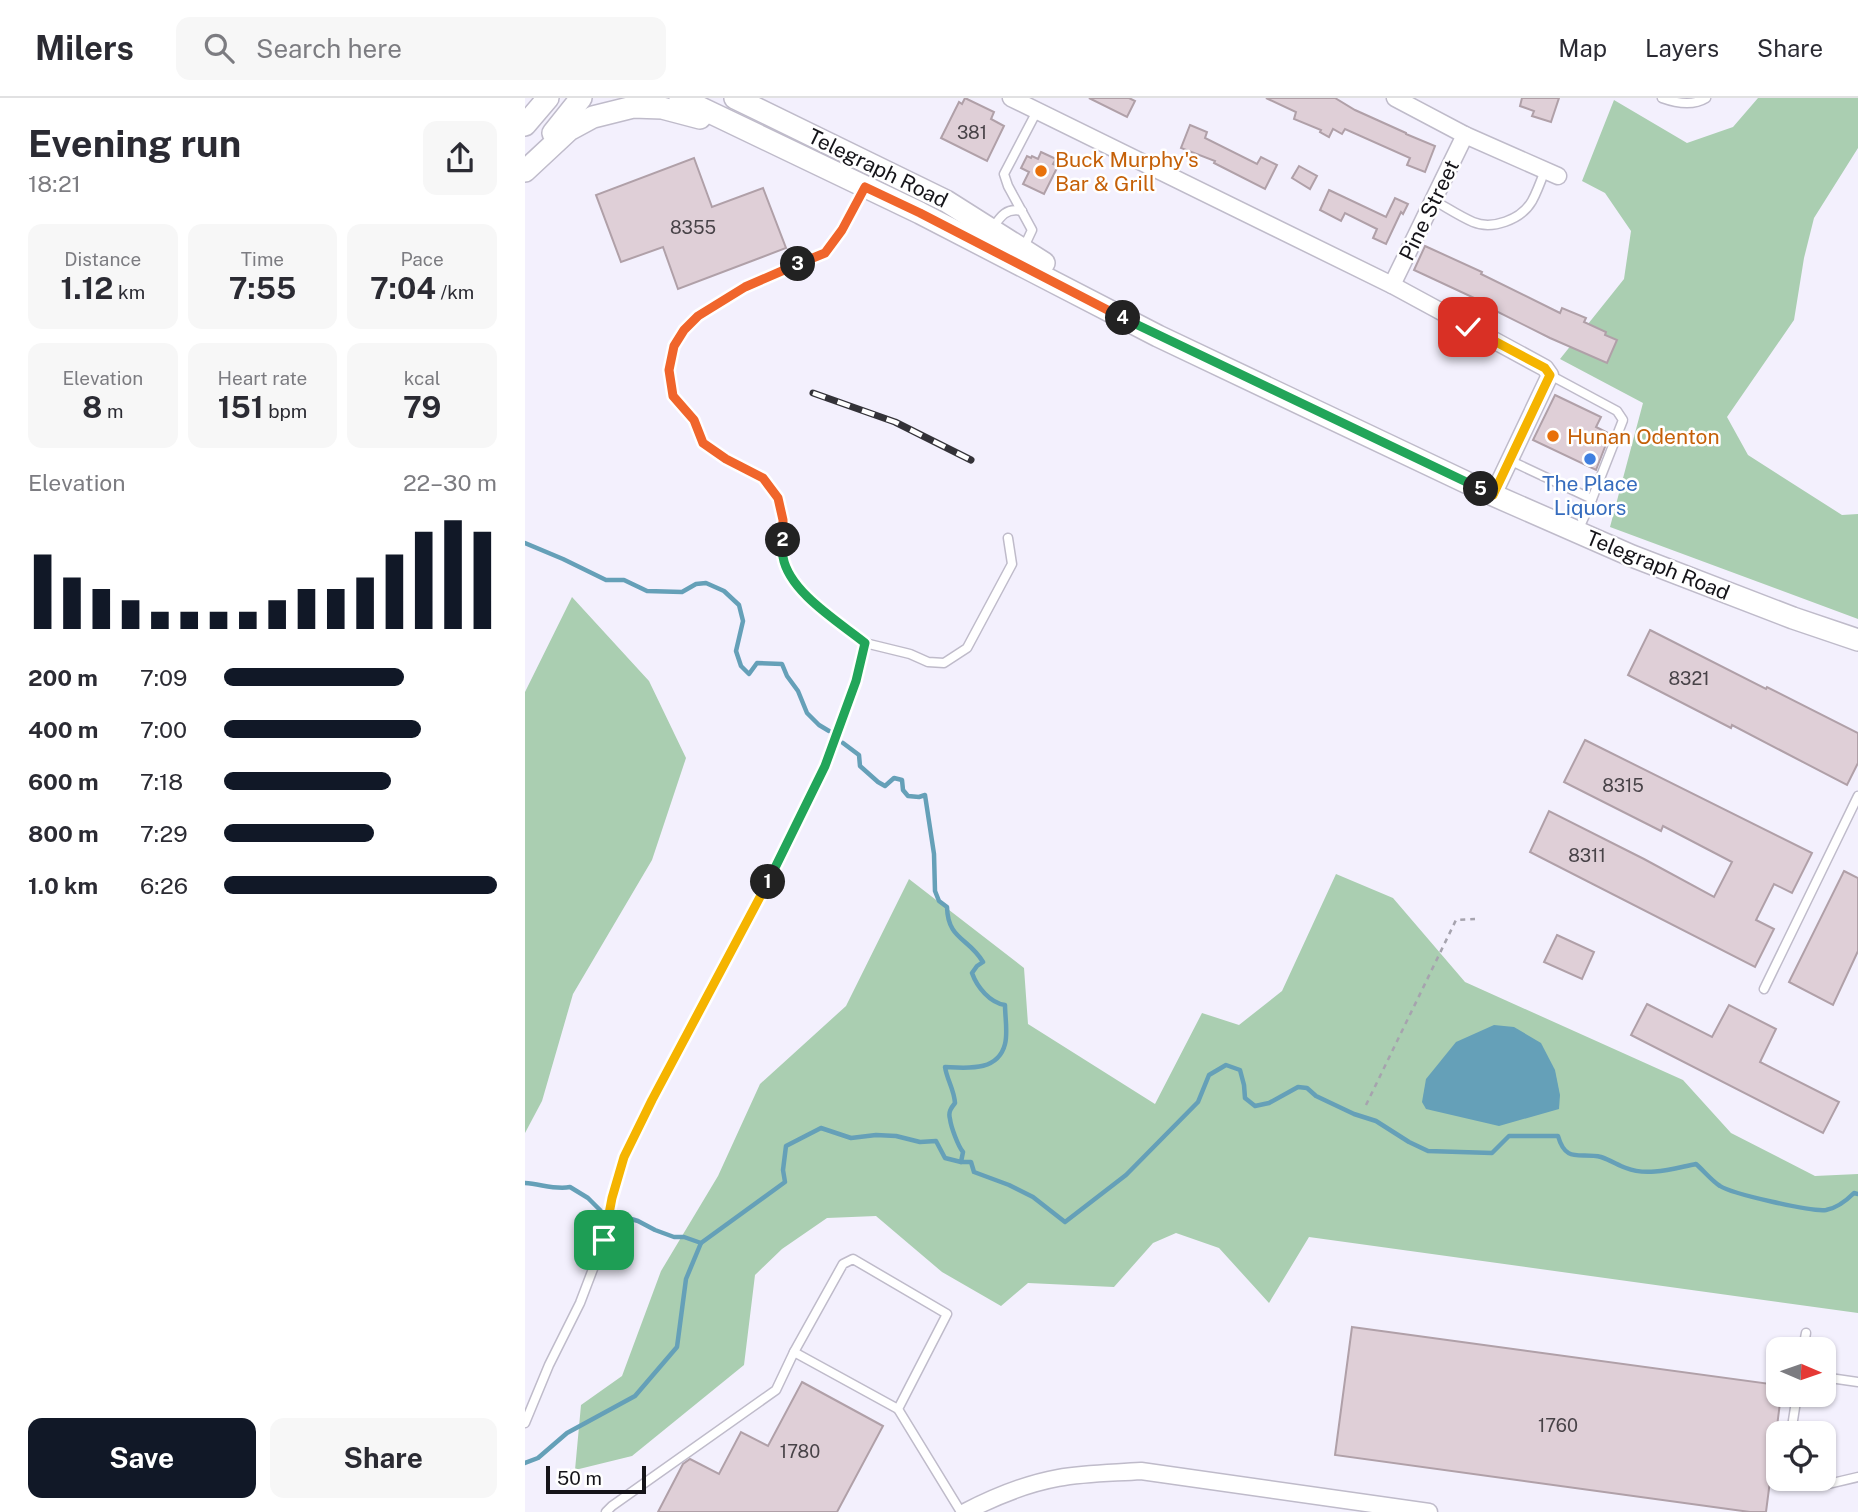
<!DOCTYPE html>
<html lang="en">
<head>
<meta charset="utf-8">
<style>
	:root { --surface:#fff; --page:#f7f7f7; --text:#2b2b33; --muted:#7c7c81; --line:#e1e1e2; --accent:#111827 }
	body { margin:0; font-family:"Public Sans",sans-serif; background:var(--page); color:var(--text); height:100vh; display:flex; flex-direction:column; font-size:26px; white-space:nowrap }
	* { box-sizing:border-box; margin:0 }
	p { font-size:23px; color:var(--muted) }
	.icon { flex:none; width:38px; height:38px; fill:none; stroke:currentColor; stroke-width:2; stroke-linecap:round; stroke-linejoin:round }
	.map { position:relative; flex:1; overflow:hidden }
	.side { display:flex; flex-direction:column; background:var(--surface); width:525px }
	.side>* { flex:none }
	.needle { width:46px; rotate:92deg }
	.controls { position:absolute; left:1241px; top:1239px; display:grid; gap:14px }
	.controls a { display:grid; place-items:center; width:70px; height:70px; border-radius:14px; background:var(--surface); box-shadow:0 2px 5px #0004; font-size:35px }
	.scale { position:absolute; left:21px; bottom:18px; width:100px; box-sizing:border-box; padding-left:7px; border:4px solid #151419; border-top:0; font-size:19px; line-height:24px; white-space:nowrap; color:#151419; -webkit-text-stroke:5px #fff; paint-order:stroke }
	.pin { position:absolute; display:grid; place-items:center; width:60px; height:60px; color:#fff; margin:-30px; border-radius:14px; box-shadow:0 4px 10px #0006 }
	.km { position:absolute; width:35px; height:35px; margin:-18px; border-radius:50%; background:#222; color:#fff; font-size:19px; line-height:35px; text-align:center }
	.round { display:grid; place-items:center; flex:none; width:74px; height:74px; border-radius:14px; background:var(--page) }
	.overview { display:flex; align-items:center; justify-content:space-between; height:119px; padding:0 28px }
	h1 { font-size:38px; font-weight:700; line-height:52px }
	.metrics { display:grid; grid-template-columns:repeat(3,1fr); gap:10px; height:119px; padding:7px 28px }
	.metrics div { display:grid; align-content:center; border-radius:14px; background:var(--page); text-align:center }
	.metrics b { font-size:30px; font-weight:700 }
	.metrics small { font-size:19px; font-weight:400 }
	.metrics p { font-size:19px }
	.chart { height:196px; padding:14px 28px }
	.chart p { display:flex; justify-content:space-between }
	.chart svg { width:100%; height:126px; margin-top:7px; stroke:var(--accent); stroke-width:6 }
	.action { display:flex; gap:14px; margin-top:auto; padding:14px 28px }
	.action a { flex:1; height:80px; border-radius:14px; background:var(--accent); color:#fff; font-size:28px; font-weight:700; line-height:80px; text-align:center }
	.action a+a { background:var(--page); color:var(--text) }
	ul { padding:0 28px; list-style:none; font-size:23px }
	li { display:grid; grid-template-columns:112px 84px 1fr; align-items:center; height:52px }
	li i { height:18px; border-radius:9px; background:var(--accent) }
	header { display:flex; align-items:center; gap:42px; box-sizing:border-box; height:98px; padding:0 35px; background:var(--surface); border-bottom:2px solid var(--line) }
	header strong { font-size:33px }
	nav { display:flex; gap:38px; margin-inline-start:auto; font-size:24px }
	.search { width:490px; height:63px; background:var(--page); display:flex; align-items:center; gap:18px; box-sizing:border-box; padding:0 24px; border-radius:14px; color:var(--muted); font-size:26px }
	main { display:flex; flex:1; min-height:0 }
	.map>svg:first-child { display:block }
</style>
</head>
<body>
<header>
<strong>Milers</strong>
<div class="search"><svg class="icon" aria-label="search" viewBox="0 0 24 24"><circle cx="10" cy="10" r="6"/><path d="M15 15l6 6"/></svg>Search here</div>
<nav><a>Map</a><a>Layers</a><a>Share</a></nav>
</header>
<main>
<section class="side">
<div class="overview"><div><h1>Evening run</h1><p>18:21</p></div><a class="round"><svg class="icon" aria-label="share" viewBox="0 0 24 24"><path d="M12 15V3M7 8l5-5 5 5M5 13v7h14v-7"/></svg></a></div>
<div class="metrics">
<div><p>Distance</p><b>1.12<small> km</small></b></div>
<div><p>Time</p><b>7:55</b></div>
<div><p>Pace</p><b>7:04<small> /km</small></b></div>
</div>
<div class="metrics">
<div><p>Elevation</p><b>8<small> m</small></b></div>
<div><p>Heart rate</p><b>151<small> bpm</small></b></div>
<div><p>kcal</p><b>79</b></div>
</div>
<div class="chart"><p><span>Elevation</span>22–30 m</p>
<svg viewBox="0 0 160 44" preserveAspectRatio="none"><path d="M5 44V18M15 44V26M25 44V30M35 44V34M45 44V38M55 44V38M65 44V38M75 44V38M85 44V34M95 44V30M105 44V30M115 44V26M125 44V18M135 44V10M145 44V6M155 44V10"/></svg>
</div>
<ul>
<li><b>200 m</b>7:09<i style="width:66%"></i></li>
<li><b>400 m</b>7:00<i style="width:72%"></i></li>
<li><b>600 m</b>7:18<i style="width:61%"></i></li>
<li><b>800 m</b>7:29<i style="width:55%"></i></li>
<li><b>1.0 km</b>6:26<i style="width:100%"></i></li>
</ul>
<div class="action"><a>Save</a><a>Share</a></div>
</section>
<div class="map">
<svg width="1333" height="1414" viewBox="0 0 1333 1414">
	<rect width="100%" height="100%" fill="#f3f0fd"/>
	<g fill="#aaceb1">
		<polygon points="1233,0 1333,0 1333,50 1289,120 1279,160 1269,222 1202,319 1223,357 1317,417 1333,416 1333,521 1085,429 1118,305 1035,261 1099,181 1106,133 1080,95 1057,83 1089,2 1162,45 1208,29"/>
		<polygon points="47,499 124,583 161,660 127,762 48,896 17,1003 0,1035 0,594"/>
		<polygon points="811,776 868,800 940,884 1158,982 1206,1035 1290,1078 1333,1076 1333,1215 784,1139 744,1205 694,1150 651,1135 628,1145 589,1189 503,1185 476,1208 417,1174 351,1118 302,1120 257,1151 230,1177 219,1267 107,1358 50,1372 56,1307 97,1278 136,1173 193,1078 235,986 321,908 384,781 499,870 503,926 630,1006 677,915 714,927 757,893"/>
	</g>
	<polygon fill="#65a0b8" points="969,927 989,929 1016,945 1030,972 1035,997 1034,1011 974,1028 901,1011 897,1004 901,981 931,944"/>
	<g fill="none" stroke-linecap="round" stroke-linejoin="round">
		<g stroke="#65a0b8" stroke-width="4.5">
			<polyline points="0,445 38,461 81,482 99,482 122,493 157,494 171,486 181,485 199,493 214,507 218,523 211,553 216,568 224,576 232,565 257,566 262,578 273,593 282,615 294,627 304,633"/>
			<path d="M318,645L334,657L335,668L353,684L360,688L369,680L377,682L378,692L383,698L394,699L400,697L409,756L410,793L414,803L422,809C423,842 443,839 458,864L452,868L447,875C452,889 465,905 480,907C480,919 483,935 480,946C473,974 442,970 420,969C422,982 429,991 430,1005C426,1010 423,1014 425,1021C426,1029 433,1048 438,1054L436,1064"/>
			<path d="M0,1085C16,1086 30,1092 45,1089L63,1100L77,1114"/>
			<polyline points="93,1117 113,1123 130,1132 149,1139 159,1139 176,1145"/>
			<path d="M0,1365L13,1360L42,1335L110,1298L152,1249L161,1181L176,1145L260,1084L258,1072L261,1048L296,1030L326,1040L351,1037L371,1038L395,1044L411,1043L420,1060L436,1064H446L449,1074L484,1087L508,1099L540,1124L601,1077L673,1004L684,977L701,967L715,972L719,987L720,1000L730,1008L744,1005L773,989L782,990L791,998L829,1016L851,1023L884,1044L903,1053L967,1055L984,1038H1033C1041,1066 1055,1054 1076,1059C1085,1062 1093,1067 1101,1070C1123,1079 1150,1070 1171,1066C1179,1073 1187,1083 1195,1088C1207,1096 1287,1114 1301,1112C1312,1110 1322,1102 1329,1095L1333,1096"/>
		</g>
	</g>
	<g fill="#dfcfd7" stroke="#b0a0a8" stroke-width="2">
		<polygon points="440,0 469,14 466,21 479,28 462,63 416,40 434,4 437,6"/>
		<polygon points="564,0 604,0 610,3 602,19"/>
		<polygon points="741,0 810,0 830,12 881,35 881,36 910,48 900,74 882,67 885,60 820,31 817,36 808,31 804,39 795,34 796,32 769,21 771,14"/>
		<polygon points="997,0 1034,0 1026,24 1007,18 1009,13 995,8"/>
		<polygon points="665,27 682,34 680,40 732,66 736,59 752,67 740,91 689,65 690,63 656,50"/>
		<polygon points="516,54 531,61 528,66 533,68 519,96 498,86 504,74 496,70 502,58 506,60 507,58 513,61"/>
		<polygon points="169,60 187,109 238,90 261,150 153,191 138,149 96,164 71,97"/>
		<polygon points="774,68 792,78 785,91 767,80"/>
		<polygon points="804,92 861,119 870,100 883,106 878,116 876,114 861,146 848,140 852,131 820,115 816,123 795,112"/>
		<polygon points="900,148 957,174 956,176 1035,215 1037,210 1061,220 1059,224 1081,234 1080,237 1092,242 1082,265 1025,240 959,207 960,205 889,172"/>
		<polygon points="1030,297 1076,319 1071,329 1085,336 1071,372 1008,342"/>
		<polygon points="1125,532 1241,591 1242,589 1333,635 1333,665 1322,687 1207,627 1206,630 1103,577"/>
		<polygon points="1060,642 1287,755 1267,795 1249,786 1231,822 1249,831 1230,869 1005,754 1024,713 1119,761 1189,799 1207,764 1138,728 1136,733 1039,684"/>
		<polygon points="1319,773 1333,780 1333,853 1308,907 1264,884"/>
		<polygon points="1032,837 1069,854 1057,881 1019,864"/>
		<polygon points="1122,906 1187,939 1204,907 1251,931 1235,964 1314,1004 1298,1035 1106,937"/>
		<polygon points="827,1229 1253,1287 1253,1297 1256,1297 1241,1414 1225,1414 810,1357"/>
		<polygon points="277,1284 358,1328 312,1414 133,1414 158,1366 165,1361 194,1376 216,1334 243,1348"/>
	</g>
	<g fill="none" stroke-linecap="round" stroke-linejoin="round">
		<g stroke="#bfbbca" stroke-width="11">
			<g id="lane">
				<path d="M1137,0C1151,5 1168,8 1181,0"/>
				<polyline points="339,89 317,132 300,155 220,189 173,218 159,232 150,248 144,272 148,298 169,322 178,345 201,361 238,380 253,400 258,422 258,460 269,484 284,500 340,545 385,556 403,564 419,565 442,550 487,466 483,440"/>
				<path d="M908,102C921,109 934,118 948,124C967,132 996,122 1007,103C1012,94 1016,83 1020,72"/>
				<path d="M467,131C475,119 481,109 497,113"/>
				<polyline points="499,149 507,132 483,88 479,76 512,13"/>
				<polyline points="1025,277 1092,313 1098,322 1067,401"/>
				<polyline points="984,362 1067,401 1053,433"/>
				<polyline points="1239,891 1333,698"/>
				<polyline points="1278,1251 1281,1235"/>
				<polyline points="269,1254 373,1311"/>
				<polyline points="1298,1279 1333,1284"/>
				<polyline points="0,1325 24,1267 55,1205 79,1142 87,1100 99,1059 126,1002 229,812 300,668 331,583 340,545"/>
				<polyline points="1266,1335 1272,1297"/>
				<polyline points="1266,1381 1299,1387 1333,1379"/>
				<polyline points="81,1414 87,1408 251,1292 269,1254 318,1166 328,1161 422,1216 373,1311 436,1414"/>
			</g>
		</g>
		<g stroke="#bfbbca" stroke-width="19">
			<g id="street">
				<polyline points="486,0 867,187 1020,270 1025,277 968,397"/>
				<polyline points="870,0 940,37 1033,78"/>
				<polyline points="867,187 940,37"/>
				<path d="M440,1414C469,1399 500,1386 533,1380C560,1375 588,1375 616,1373L904,1414"/>
			</g>
		</g>
		<g stroke="#bfbbca" stroke-width="24">
			<g id="secondary">
				<polyline points="155,0 395,115 633,238 968,397 1107,458 1268,520 1333,542"/>
				<polyline points="210,0 421,103 519,165"/>
				<polyline points="0,27 23,0"/>
				<polyline points="28,35 56,0"/>
				<polyline points="0,73 44,32 68,19 108,9 137,10 175,20"/>
			</g>
		</g>
		<polyline stroke="#a6a3ae" stroke-width="2.5" stroke-dasharray="5 5" stroke-linecap="butt" points="841,1007 931,822 950,821"/>
		<use href="#lane" stroke="#fff" stroke-width="8"/>
		<use href="#street" stroke="#fff" stroke-width="16"/>
		<use href="#secondary" stroke="#fff" stroke-width="21"/>
		<g stroke="#333238" stroke-width="7">
			<polyline id="rail" points="288,295 370,324 446,362"/>
		</g>
		<use href="#rail" stroke="#fff" stroke-width="4.5" stroke-dasharray="13" stroke-linecap="butt"/>
	</g>
	<g fill="none" stroke-linecap="round" stroke-linejoin="round">
		<g stroke="#fff" stroke-width="14">
			<polyline id="split-1" points="79,1142 87,1100 99,1059 127,1002 243,784"/>
		</g>
		<g stroke="#fff" stroke-width="14">
			<path id="split-2" d="M243,784L300,668L331,583L340,545C314,524 264,494 258,459C257,454 258,447 258,442"/>
		</g>
		<g stroke="#fff" stroke-width="14">
			<polyline id="split-3" points="258,442 258,422 253,400 238,380 201,361 178,345 169,322 148,298 144,272 149,248 159,232 173,218 220,189 273,166"/>
		</g>
		<g stroke="#fff" stroke-width="14">
			<polyline id="split-4" points="273,166 300,155 317,132 340,89 395,115 598,220"/>
		</g>
		<g stroke="#fff" stroke-width="14">
			<polyline id="split-5" points="598,220 956,391"/>
		</g>
		<g stroke="#fff" stroke-width="14">
			<polyline id="split-6" points="943,229 1020,270 1025,277 968,397 956,391"/>
		</g>
		<use href="#split-1" stroke="#f5b400" stroke-width="9"/>
		<use href="#split-2" stroke="#22a559" stroke-width="9"/>
		<use href="#split-3" stroke="#f0652b" stroke-width="9"/>
		<use href="#split-4" stroke="#f0652b" stroke-width="9"/>
		<use href="#split-5" stroke="#22a559" stroke-width="9"/>
		<use href="#split-6" stroke="#f5b400" stroke-width="9"/>
	</g>
	<g fill="#e8710a" stroke="#fff" stroke-width="2.5">
		<circle cx="516" cy="73" r="7"/>
		<circle cx="1028" cy="338" r="7"/>
	</g>
	<circle fill="#3f7fe0" stroke="#fff" stroke-width="2.5" cx="1065" cy="361" r="7"/>
	<g text-anchor="middle" dominant-baseline="central" stroke-width="5" stroke-linejoin="round" paint-order="stroke">
		<g font-size="18" fill="#484348">
			<text x="447" y="34">381</text>
			<text x="168" y="129">8355</text>
			<text x="1164" y="580">8321</text>
			<text x="1098" y="687">8315</text>
			<text x="1062" y="757">8311</text>
			<text x="1033" y="1327">1760</text>
			<text x="275" y="1353">1780</text>
		</g>
		<g font-size="21" fill="#c56008" stroke="#fff" text-anchor="start">
			<text x="530" y="61">Buck Murphy's<tspan x="530" dy="24">Bar &amp; Grill</tspan></text>
			<text x="1042" y="338">Hunan Odenton</text>
		</g>
		<g font-size="21" fill="#151419" stroke="#fff">
			<text transform="translate(353 70) rotate(26)">Telegraph Road</text>
			<text transform="translate(904 112) rotate(-64)">Pine Street</text>
			<text transform="translate(1133 467) rotate(22)">Telegraph Road</text>
		</g>
		<g font-size="21" fill="#366cbe" stroke="#fff">
			<text x="1065" y="385">The Place<tspan x="1065" dy="24">Liquors</tspan></text>
		</g>
	</g>
</svg>
<div class="controls">
<a><svg class="needle" viewBox="-14 -14 28 28"><path d="M0-13l5 13h-10z" fill="#e53935"/><path d="M0 13l5-13h-10z" fill="#7c7c81"/></svg></a>
<a><svg class="icon" aria-label="locate" viewBox="0 0 24 24"><circle cx="12" cy="12" r="6"/><path d="M12 2v4M12 18v4M2 12h4M18 12h4"/></svg></a>
</div>
<div class="scale">50 m</div>
<div class="pin" style="left:79px;top:1142px;background:#1e9e55"><svg class="icon" aria-label="arrive" viewBox="0 0 24 24"><path d="M6 21V4h12l-3 4 3 4H6"/></svg></div>
<div class="pin" style="left:943px;top:229px;background:#d93025"><svg class="icon" aria-label="check" viewBox="0 0 24 24"><path d="M5 12l5 5 9-10"/></svg></div>
<b class="km" style="left:243px;top:784px">1</b>
<b class="km" style="left:258px;top:442px">2</b>
<b class="km" style="left:273px;top:166px">3</b>
<b class="km" style="left:598px;top:220px">4</b>
<b class="km" style="left:956px;top:391px">5</b>
</div>
</main>
</body>
</html>
